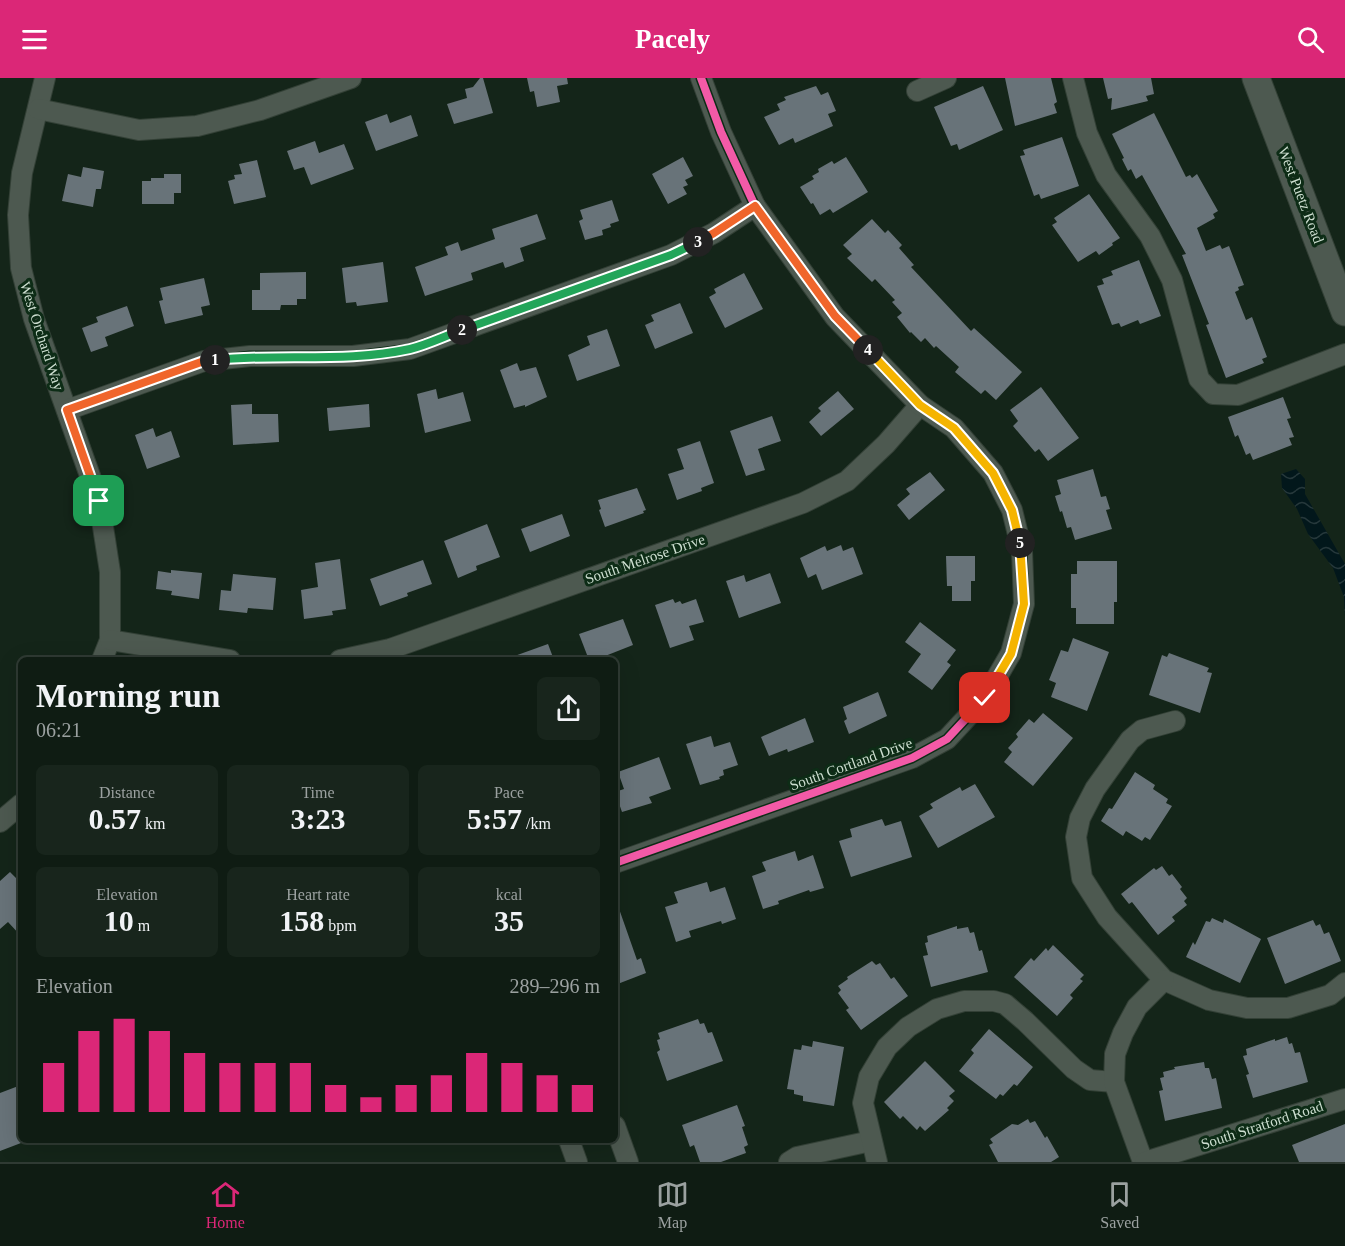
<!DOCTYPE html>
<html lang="en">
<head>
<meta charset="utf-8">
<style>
	:root { --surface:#0f1c13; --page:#18251c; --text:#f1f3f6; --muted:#9ba1a0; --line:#2f3a33; --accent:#db2777 }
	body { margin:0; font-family:Georgia,serif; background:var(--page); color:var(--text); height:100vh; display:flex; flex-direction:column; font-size:22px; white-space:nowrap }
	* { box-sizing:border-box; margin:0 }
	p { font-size:20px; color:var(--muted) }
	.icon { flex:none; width:33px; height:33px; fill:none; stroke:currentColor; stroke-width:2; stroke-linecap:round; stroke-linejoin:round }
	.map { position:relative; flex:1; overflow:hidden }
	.panel { position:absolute; left:18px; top:579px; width:600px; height:486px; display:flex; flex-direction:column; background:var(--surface); border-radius:9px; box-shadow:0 6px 24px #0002,0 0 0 2px var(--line) }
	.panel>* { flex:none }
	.pin { position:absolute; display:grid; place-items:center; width:51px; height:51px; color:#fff; margin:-26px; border-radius:12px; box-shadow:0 3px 9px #0006 }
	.km { position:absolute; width:30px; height:30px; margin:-15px; border-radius:50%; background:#222; color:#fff; font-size:16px; line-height:30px; text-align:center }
	.round { display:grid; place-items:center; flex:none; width:63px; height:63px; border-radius:9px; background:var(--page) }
	.headline { display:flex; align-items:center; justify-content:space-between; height:102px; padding:0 18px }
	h1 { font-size:33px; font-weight:700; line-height:45px }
	.figures { display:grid; grid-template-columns:repeat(3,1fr); gap:9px; height:102px; padding:6px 18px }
	.figures div { display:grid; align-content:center; border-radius:9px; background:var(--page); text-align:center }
	.figures b { font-size:30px; font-weight:700 }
	.figures small { font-size:16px; font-weight:400 }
	.figures p { font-size:16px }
	.chart { height:168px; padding:12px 18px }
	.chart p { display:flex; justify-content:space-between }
	.chart svg { width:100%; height:108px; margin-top:6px; stroke:var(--accent); stroke-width:6 }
	header { display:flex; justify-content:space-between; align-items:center; height:78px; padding:0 18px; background:var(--accent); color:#fff; font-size:27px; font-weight:700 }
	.menu { display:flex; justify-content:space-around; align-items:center; height:84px; border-top:2px solid var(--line); background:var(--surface); font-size:16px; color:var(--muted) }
	.menu a { display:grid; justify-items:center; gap:3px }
	.menu .active { color:var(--accent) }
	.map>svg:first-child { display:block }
</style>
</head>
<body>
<header><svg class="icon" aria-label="menu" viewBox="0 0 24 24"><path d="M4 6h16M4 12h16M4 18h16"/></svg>Pacely<svg class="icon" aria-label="search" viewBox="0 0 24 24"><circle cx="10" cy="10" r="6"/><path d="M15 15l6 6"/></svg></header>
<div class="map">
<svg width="1345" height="1084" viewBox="0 0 1345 1084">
	<defs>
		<pattern id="water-waves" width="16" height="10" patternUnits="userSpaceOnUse" patternTransform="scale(1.5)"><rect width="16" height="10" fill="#02171b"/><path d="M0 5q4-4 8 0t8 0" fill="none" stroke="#26383b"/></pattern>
	</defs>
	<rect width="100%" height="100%" fill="#142519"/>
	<polygon fill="url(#water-waves)" points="1296,391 1305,401 1305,416 1345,486 1345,539 1344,519 1333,490 1308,456 1297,431 1282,410 1281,396"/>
	<g fill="#687379">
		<polygon points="480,0 483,0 493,35 454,46 447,26 467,20 465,11 473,9"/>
		<polygon points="527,0 567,0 568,6 557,8 560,24 537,29 534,13 530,14"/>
		<polygon points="1005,0 1051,0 1057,24 1054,26 1057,35 1015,48"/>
		<polygon points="1103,0 1151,0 1154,16 1146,18 1148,23 1111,32 1112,20 1108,21"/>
		<polygon points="816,8 821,17 828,14 836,33 828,36 833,48 795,65 793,60 779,67 764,39 780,32 777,26 786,22 784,19"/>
		<polygon points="983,8 1003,52 959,72 957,66 951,68 934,29"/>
		<polygon points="1154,35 1186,99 1190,97 1192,100 1197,96 1218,133 1213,136 1215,140 1197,150 1206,173 1220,167 1222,171 1229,168 1244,207 1238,209 1239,212 1235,214 1246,242 1252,239 1267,279 1262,281 1264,285 1226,300 1206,247 1209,246 1182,177 1186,176 1142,97 1136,101 1131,91 1128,93 1122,81 1124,80 1112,56"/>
		<polygon points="387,36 390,45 411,37 418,58 376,73 365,44"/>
		<polygon points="1062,59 1079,108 1041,121 1039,116 1034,118 1020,78 1025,77 1023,72"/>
		<polygon points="315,63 319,75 344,66 354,91 311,107 304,89 294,92 287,73"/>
		<polygon points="683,79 693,98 685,102 688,107 683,109 687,116 668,126 652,96"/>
		<polygon points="846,79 868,114 833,135 830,131 820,137 813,125 811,126 800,109 814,101 812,98 819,94 818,91 832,83 834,86"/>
		<polygon points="257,82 266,119 234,126 228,103 235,101 234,97 242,96 239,86"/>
		<polygon points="83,89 104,93 101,111 96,111 93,129 62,123 68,96 81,99"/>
		<polygon points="164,96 181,96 181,115 174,115 174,126 142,126 142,103 151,103 151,100 164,100"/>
		<polygon points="1089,116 1120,160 1112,165 1113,167 1099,177 1096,173 1078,184 1052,147 1057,144 1054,140"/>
		<polygon points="612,122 619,143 610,146 611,149 602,152 603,157 585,162 579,143 583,141 580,132"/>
		<polygon points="537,136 546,161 520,170 524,183 505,190 503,184 471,195 473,202 425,218 415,189 448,177 445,169 458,164 461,173 495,161 492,151"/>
		<polygon points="872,141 885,155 888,152 902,167 899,170 914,187 911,189 971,253 974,250 1022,294 996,322 985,312 981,316 955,294 959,289 936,268 934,270 925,260 921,264 911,254 910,255 897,239 902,235 892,224 895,222 875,201 872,204 847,180 852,176 843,167"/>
		<polygon points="1139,182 1161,238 1140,246 1138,242 1121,249 1119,245 1112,247 1097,208 1104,206 1102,201 1113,197 1111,193"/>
		<polygon points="383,184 388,224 357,228 356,224 346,225 342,190"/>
		<polygon points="306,194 306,221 297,221 297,227 281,227 280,232 252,232 252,212 260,212 260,195"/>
		<polygon points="744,195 763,231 725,250 709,219 716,215 714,211"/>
		<polygon points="204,200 210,227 201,229 203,237 165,246 159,223 163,222 160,210"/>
		<polygon points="680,225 693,255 655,271 645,247 654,243 651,237"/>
		<polygon points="127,228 134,248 105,259 108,268 91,274 82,250 98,244 96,239"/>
		<polygon points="607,251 620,288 577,303 568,277 590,267 587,258"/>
		<polygon points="517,285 520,293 536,289 547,319 525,329 525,327 514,330 500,292"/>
		<polygon points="1041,309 1079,360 1048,383 1039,371 1035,374 1013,348 1018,343 1010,332"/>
		<polygon points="436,311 438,321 463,314 471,343 425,355 417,316"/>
		<polygon points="838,313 854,331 821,358 809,344 821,333 818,330"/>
		<polygon points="1283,319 1291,340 1287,341 1294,359 1289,360 1292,367 1253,382 1250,375 1246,377 1238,357 1235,359 1228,339"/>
		<polygon points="252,326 252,336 278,336 279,364 233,367 231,327"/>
		<polygon points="369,326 370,349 329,353 327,330"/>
		<polygon points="772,338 781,363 758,371 765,392 746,398 730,353"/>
		<polygon points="153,350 156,359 171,353 180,379 147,391 135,357"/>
		<polygon points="700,363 714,405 701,410 702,413 677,422 668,396 684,391 677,371"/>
		<polygon points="1093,391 1101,419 1106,418 1110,431 1106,432 1112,451 1075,462 1071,449 1067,450 1062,433 1060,434 1055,418 1061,416 1057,402"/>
		<polygon points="930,394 945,412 909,442 897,427 910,416 906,411"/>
		<polygon points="637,410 646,432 643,433 644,435 605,449 599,432 601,431 598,422"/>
		<polygon points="562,436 570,458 530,474 521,451"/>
		<polygon points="487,446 500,479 476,488 477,492 458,500 444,463"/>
		<polygon points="841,467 843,473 853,469 863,496 822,512 816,496 808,500 800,480 825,468 827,473"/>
		<polygon points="946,478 975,478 975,503 971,503 971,523 952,523 952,508 947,508"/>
		<polygon points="340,481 346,531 332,533 333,537 304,541 301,512 318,509 315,485"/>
		<polygon points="423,482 432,506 407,515 408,518 380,528 370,501"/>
		<polygon points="1077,483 1117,483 1117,524 1114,524 1114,546 1076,546 1076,530 1071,530 1071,496 1077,496"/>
		<polygon points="171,492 202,495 199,521 171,517 172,513 156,511 158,493 171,495"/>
		<polygon points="770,495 781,525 739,540 726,503 744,497 746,504"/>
		<polygon points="233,496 276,500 273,532 248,530 247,535 219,532 221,512 231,513"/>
		<polygon points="673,521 675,525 680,523 682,526 696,521 704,544 689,548 694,562 670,570 655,527"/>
		<polygon points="623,541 633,567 595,582 589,582 579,556"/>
		<polygon points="920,544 956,572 947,584 951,587 932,612 908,594 921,576 905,564"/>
		<polygon points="1073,560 1109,574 1087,633 1051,619 1056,605 1049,602 1061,572 1068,574"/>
		<polygon points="548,566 554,582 509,582 509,580"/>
		<polygon points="1169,575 1209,590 1207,594 1212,595 1200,635 1149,617 1162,577 1167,579"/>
		<polygon points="878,614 887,638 849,656 844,643 847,641 843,629"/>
		<polygon points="1043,635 1073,660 1033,708 1004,684 1012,674 1008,670 1018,659 1016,656 1029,641 1034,645"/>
		<polygon points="805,640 814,664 788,674 787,671 769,678 761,659"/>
		<polygon points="711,658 714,669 730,664 738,687 723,692 724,697 719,699 720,701 700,707 686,666"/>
		<polygon points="659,679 671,711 649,719 652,725 622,734 615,714 624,711 618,694"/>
		<polygon points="1135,694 1155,707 1153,711 1168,721 1166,725 1172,728 1150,762 1145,759 1142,763 1126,753 1123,758 1101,743 1109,730 1112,731"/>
		<polygon points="975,706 995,739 938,770 919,738 933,730 930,726 960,709 962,713"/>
		<polygon points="882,741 885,748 901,743 912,779 851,799 839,763 852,759 850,751"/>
		<polygon points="795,773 798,783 813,777 824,810 810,814 809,812 778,823 779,826 763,831 752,798 766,793 762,784"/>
		<polygon points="1162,788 1169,798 1172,796 1182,809 1180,811 1187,820 1184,823 1187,827 1172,839 1175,843 1158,857 1132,824 1129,826 1121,816 1154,790 1156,792"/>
		<polygon points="10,794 21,805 21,858 8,844 0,851 0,803"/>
		<polygon points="707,804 710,814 725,809 736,841 722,846 721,843 689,853 691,859 676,864 665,829 678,825 674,814"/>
		<polygon points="615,825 617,825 637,882 641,880 646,895 615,907"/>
		<polygon points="1212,840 1223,845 1224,841 1261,861 1240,905 1186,879 1193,864 1195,867 1206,843 1210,844"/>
		<polygon points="1313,842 1316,848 1320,846 1324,856 1329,854 1341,883 1285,906 1267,860"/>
		<polygon points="957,848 957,851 968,849 970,855 974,854 979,873 982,872 988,894 931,909 923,878 928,877 925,865 928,864 927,858"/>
		<polygon points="1053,867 1084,897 1080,901 1083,903 1070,917 1073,920 1057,938 1014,899 1031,880 1034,883 1046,870 1048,873"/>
		<polygon points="872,883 876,887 880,885 891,901 894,899 908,918 861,952 846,932 849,930 838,915 841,912 838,908 848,901 847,899"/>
		<polygon points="698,941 700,946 704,945 708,955 712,954 723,983 667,1003 657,974 660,972 657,962 660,961 658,955"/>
		<polygon points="989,951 1033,989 1017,1008 1014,1006 1003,1018 1000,1016 996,1021 959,993 974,975 971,972"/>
		<polygon points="1287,959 1289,966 1292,965 1295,975 1300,974 1308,1004 1253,1020 1246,997 1249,996 1243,978 1247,977 1246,971 1275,961 1275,963"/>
		<polygon points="813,963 844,969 834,1028 803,1023 803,1018 794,1016 794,1012 787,1011 794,971 801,972 802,967 812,969"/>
		<polygon points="925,983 955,1013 949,1018 954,1023 947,1030 949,1032 925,1053 920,1048 917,1052 903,1038 900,1041 884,1024"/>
		<polygon points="1204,984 1205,990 1209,990 1212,1001 1216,1000 1222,1030 1165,1043 1159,1013 1163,1012 1160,1000 1164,999 1163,994 1175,991 1174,989"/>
		<polygon points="21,1007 21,1065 0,1073 0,1015"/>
		<polygon points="737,1027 745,1048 742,1049 748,1067 744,1069 746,1075 721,1084 700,1084 694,1067 690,1069 682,1047"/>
		<polygon points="1028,1041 1030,1045 1035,1043 1045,1060 1047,1058 1059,1079 1051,1084 998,1084 989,1067 993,1065 990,1061 1012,1046 1018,1047"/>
		<polygon points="1345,1046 1345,1084 1299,1084 1292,1067"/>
	</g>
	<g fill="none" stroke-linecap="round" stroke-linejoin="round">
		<g stroke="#334036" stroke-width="22">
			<g id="street">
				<polyline points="45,0 22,95 18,137 21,190 34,241 99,423 110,494 110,562 102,582"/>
				<polyline points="1073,0 1087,55 1106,97 1150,158 1172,202 1199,301 1213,316 1238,317 1345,276"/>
				<polyline points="917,13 946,0"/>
				<polyline points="38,31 139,52 197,48 260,32 351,0"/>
				<polyline points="67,332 204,283 250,278 353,278 410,271 671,177 714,155 755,128"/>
				<polyline points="110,562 230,582"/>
				<polyline points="340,582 390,571 803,425 847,403 886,366 920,327"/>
				<polyline points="1175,643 1142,652 1130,662 1095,711 1080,740 1076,759 1082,800 1107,839 1164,902 1209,922 1247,930 1288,930 1330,917 1345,905"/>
				<polyline points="0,744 21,726"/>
				<polyline points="615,785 912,680 947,661 985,620 1011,575 1024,526 1022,473 1012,432 993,395 954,350 920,327 835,239 755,128 721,54 701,0"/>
				<polyline points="615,1048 628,1084"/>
				<polyline points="569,1062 577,1084"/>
				<polyline points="789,1084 797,1079 871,1063"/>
				<polyline points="877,1084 863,1025 869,999 887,969 908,949 937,931 964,923 994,923 1005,926 1025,943 1074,991 1090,1002 1114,1004"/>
				<polyline points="1143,1084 1114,1004 1115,976 1123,955 1137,929 1164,902"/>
				<polyline points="1145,1084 1345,1021"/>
			</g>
		</g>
		<g stroke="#334036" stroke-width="29">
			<polyline id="secondary" points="1256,0 1345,234"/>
		</g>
		<use href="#street" stroke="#4d5950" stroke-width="20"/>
		<use href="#secondary" stroke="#4d5950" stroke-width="27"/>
		<g stroke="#0d2c16" stroke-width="11">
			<g id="cycleway">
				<polyline points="67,332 204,283 250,278 353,278 410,271 671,177 714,155 755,128"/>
				<polyline points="615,785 912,680 947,661 985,620 1011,575 1024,526 1022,473 1012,432 993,395 954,350 920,327 835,239 755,128 721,54 701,0"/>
			</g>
		</g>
		<use href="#cycleway" stroke="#f35aa7" stroke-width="8"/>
	</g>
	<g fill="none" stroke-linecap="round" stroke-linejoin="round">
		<g stroke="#fff" stroke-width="12">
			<polyline id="split-1" points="99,423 67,332 204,283 215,282"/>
		</g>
		<g stroke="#fff" stroke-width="12">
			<path id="split-2" d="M215,282C279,275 346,285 410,271C427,267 445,258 462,252"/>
		</g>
		<g stroke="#fff" stroke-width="12">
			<polyline id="split-3" points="462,252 671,177 698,164"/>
		</g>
		<g stroke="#fff" stroke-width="12">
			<polyline id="split-4" points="698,164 714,155 755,128 835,238 868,272"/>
		</g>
		<g stroke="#fff" stroke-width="12">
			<polyline id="split-5" points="868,272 920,327 954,350 993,395 1012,432 1020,465"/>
		</g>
		<g stroke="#fff" stroke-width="12">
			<polyline id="split-6" points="985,620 1011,576 1024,526 1020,465"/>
		</g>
		<use href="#split-1" stroke="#f0652b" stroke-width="8"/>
		<use href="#split-2" stroke="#22a559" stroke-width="8"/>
		<use href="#split-3" stroke="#22a559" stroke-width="8"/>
		<use href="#split-4" stroke="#f0652b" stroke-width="8"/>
		<use href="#split-5" stroke="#f5b400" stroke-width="8"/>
		<use href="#split-6" stroke="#f5b400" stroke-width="8"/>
	</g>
	<g text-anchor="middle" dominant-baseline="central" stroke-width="6" stroke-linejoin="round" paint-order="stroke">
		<g font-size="15" fill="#cdded0" stroke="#0d2c16">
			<text transform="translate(1301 117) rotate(69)">West Puetz Road</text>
			<text transform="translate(42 258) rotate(72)">West Orchard Way</text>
			<text transform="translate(645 481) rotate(-19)">South Melrose Drive</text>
			<text transform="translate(851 686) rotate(-20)">South Cortland Drive</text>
			<text transform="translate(1262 1047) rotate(-18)">South Stratford Road</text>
		</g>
	</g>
</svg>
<div class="pin" style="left:99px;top:423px;background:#1e9e55"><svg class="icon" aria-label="arrive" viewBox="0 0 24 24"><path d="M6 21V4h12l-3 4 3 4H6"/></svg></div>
<div class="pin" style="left:985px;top:620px;background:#d93025"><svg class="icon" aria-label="check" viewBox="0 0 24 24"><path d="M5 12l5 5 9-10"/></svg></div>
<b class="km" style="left:215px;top:282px">1</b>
<b class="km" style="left:462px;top:252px">2</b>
<b class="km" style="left:698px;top:164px">3</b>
<b class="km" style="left:868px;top:272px">4</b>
<b class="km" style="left:1020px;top:465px">5</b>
<section class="panel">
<div class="headline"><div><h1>Morning run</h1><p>06:21</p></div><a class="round"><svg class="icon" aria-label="share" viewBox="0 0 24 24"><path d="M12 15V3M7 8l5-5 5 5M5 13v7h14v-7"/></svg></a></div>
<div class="figures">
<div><p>Distance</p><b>0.57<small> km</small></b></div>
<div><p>Time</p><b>3:23</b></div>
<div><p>Pace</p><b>5:57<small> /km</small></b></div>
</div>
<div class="figures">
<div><p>Elevation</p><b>10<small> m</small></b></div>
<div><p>Heart rate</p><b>158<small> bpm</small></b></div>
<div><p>kcal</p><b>35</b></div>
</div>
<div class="chart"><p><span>Elevation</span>289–296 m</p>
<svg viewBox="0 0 160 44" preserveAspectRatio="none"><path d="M5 44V24M15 44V11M25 44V6M35 44V11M45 44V20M55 44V24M65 44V24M75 44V24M85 44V33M95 44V38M105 44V33M115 44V29M125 44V20M135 44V24M145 44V29M155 44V33"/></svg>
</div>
</section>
</div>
<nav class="menu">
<a class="active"><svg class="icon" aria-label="home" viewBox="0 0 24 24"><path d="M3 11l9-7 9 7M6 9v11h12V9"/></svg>Home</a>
<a><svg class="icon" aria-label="map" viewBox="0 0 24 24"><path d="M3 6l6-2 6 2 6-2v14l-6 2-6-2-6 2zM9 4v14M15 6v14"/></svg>Map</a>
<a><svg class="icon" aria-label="saved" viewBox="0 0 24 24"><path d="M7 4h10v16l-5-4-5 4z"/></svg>Saved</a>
</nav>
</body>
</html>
